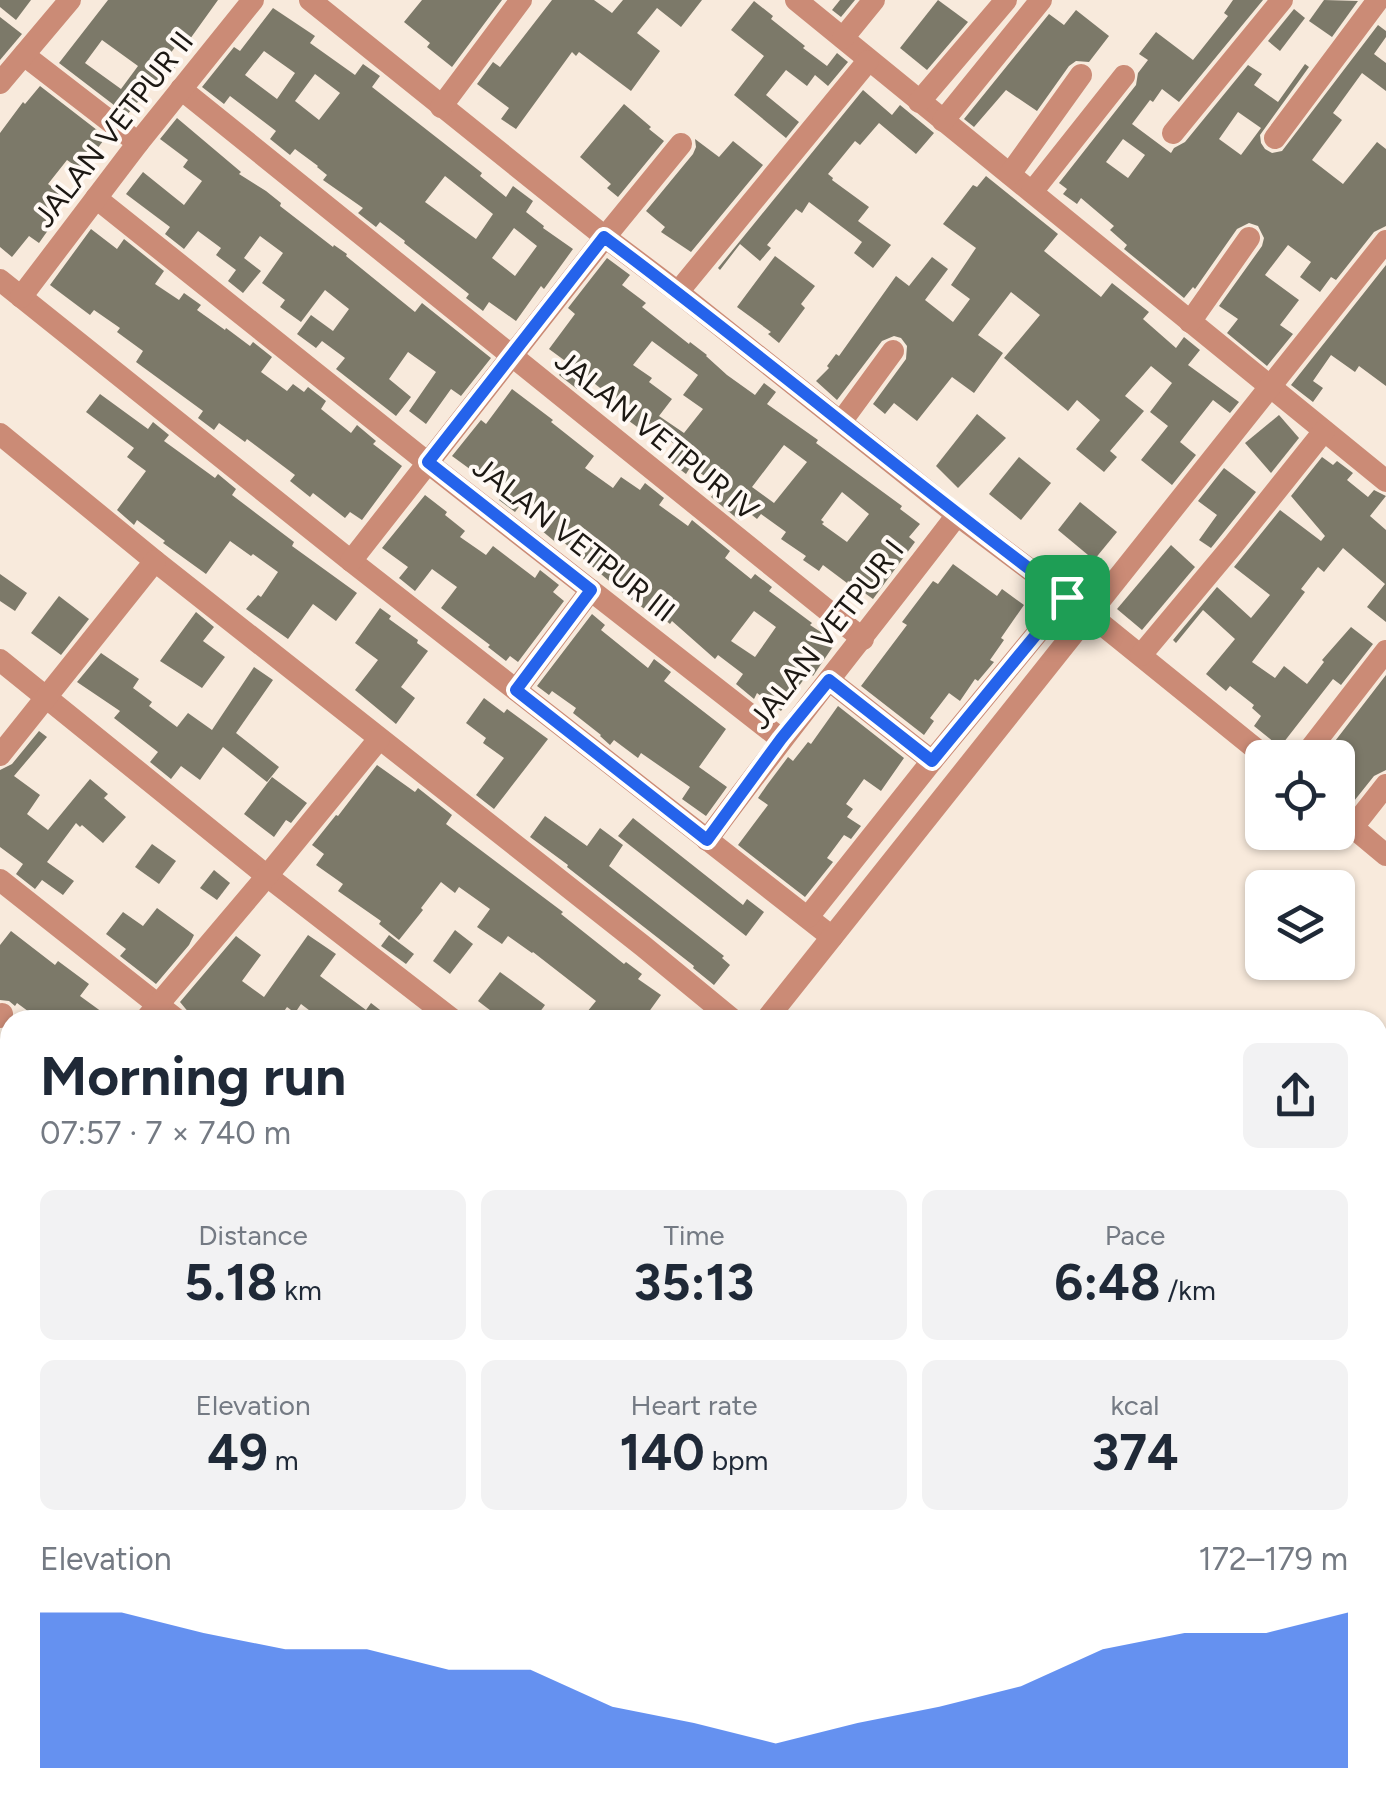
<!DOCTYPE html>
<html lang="en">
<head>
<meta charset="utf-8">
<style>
	:root { --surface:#fff; --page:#f2f2f3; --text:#1f2937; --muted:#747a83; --accent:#2563eb }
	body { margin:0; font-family:Figtree,sans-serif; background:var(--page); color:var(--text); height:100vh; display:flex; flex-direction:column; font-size:38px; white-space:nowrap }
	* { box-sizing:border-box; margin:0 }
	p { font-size:32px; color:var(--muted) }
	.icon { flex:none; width:55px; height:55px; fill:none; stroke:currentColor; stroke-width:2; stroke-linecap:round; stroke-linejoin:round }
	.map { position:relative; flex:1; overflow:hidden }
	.drawer { position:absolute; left:0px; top:1010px; width:1388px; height:810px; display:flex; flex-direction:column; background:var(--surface); border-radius:30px 30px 0 0; box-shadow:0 2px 8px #0004 }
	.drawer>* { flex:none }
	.buttons { position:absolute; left:1245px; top:740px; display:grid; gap:20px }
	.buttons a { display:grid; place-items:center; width:110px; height:110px; border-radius:15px; background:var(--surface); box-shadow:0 2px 8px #0004; font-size:50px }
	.pin { position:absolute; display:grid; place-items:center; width:85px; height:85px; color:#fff; margin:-42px; border-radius:20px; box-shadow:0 5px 15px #0006 }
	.round { display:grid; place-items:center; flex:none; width:105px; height:105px; border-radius:15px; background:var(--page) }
	.overview { display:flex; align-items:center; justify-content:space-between; height:170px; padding:0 40px }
	h1 { font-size:55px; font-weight:700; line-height:75px }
	.figures { display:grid; grid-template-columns:repeat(3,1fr); gap:15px; height:170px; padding:10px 40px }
	.figures div { display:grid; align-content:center; border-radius:15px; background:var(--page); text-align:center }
	.figures b { font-size:50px; font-weight:700 }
	.figures small { font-size:28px; font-weight:400 }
	.figures p { font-size:28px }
	.chart { height:280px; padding:20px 40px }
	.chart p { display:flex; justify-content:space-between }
	.chart svg { width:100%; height:180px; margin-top:10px; fill:var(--accent); opacity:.7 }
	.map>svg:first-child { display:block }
</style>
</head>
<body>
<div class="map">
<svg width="1386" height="1820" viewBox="0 0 1386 1820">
	<rect width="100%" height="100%" fill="#f8eadc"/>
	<g fill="#7c7969" fill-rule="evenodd">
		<polygon points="0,0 31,0 16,20 0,7"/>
		<path d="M108,0H218L190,39L184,35L167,58L177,65L162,85L156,80L127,115L59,63ZM102,40L138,66L121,89L85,63Z"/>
		<polygon points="422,0 502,0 452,67 427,47 430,43 404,22"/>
		<polygon points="552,0 594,0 612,13 623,0 702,0 681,27 657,8 637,33 660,51 631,91 579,52 576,56 572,52 516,129 501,119 509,108 477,84 493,62 500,67"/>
		<polygon points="840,0 855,0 841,17 832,10"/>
		<polygon points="938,0 968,22 927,70 900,48"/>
		<path d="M1233,0H1263L1179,102L1162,89L1153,102L1150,100L1132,124L1171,153L1174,148L1185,142L1248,65L1262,74L1254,85L1278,102L1305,64L1309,67L1260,135L1261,143L1265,149L1272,153L1282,151L1378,25L1386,31V37L1374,54L1386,63V91L1362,73L1333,113L1342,120L1312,160L1343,184L1377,142L1386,149V226L1374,232L1336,280L1331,277L1320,292L1300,277L1311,262L1288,245L1265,275L1299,300L1280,325L1293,334L1267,366L1227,333L1238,319L1219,306L1262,246L1264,238L1258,226L1249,223L1237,229L1195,289L1193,287L1184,298L1124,249L1127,245L1110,230L1114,226L1081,198L1077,204L1063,194L1067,189L1059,183L1136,85L1138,73L1148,60L1139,54L1156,32L1193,60L1228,16L1224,13ZM1238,112L1261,128L1241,155L1219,139ZM1123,139L1145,155L1128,178L1106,162Z"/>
		<polygon points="1324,0 1358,1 1332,37 1309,21"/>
		<polygon points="754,1 773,16 771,19 805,46 803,48 827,66 837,53 848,62 828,86 815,75 807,86 786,70 766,95 799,122 786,138 734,95 764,56 731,30"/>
		<path d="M273,8L315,36L310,43L355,75L363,64L380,76L372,87L482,173L480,176L506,197L513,186L533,201L526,212L544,226L543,228L573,249L544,289L541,286L516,321L489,302L483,311L466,298L469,294L404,243L405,241L380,222L376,227L358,213L363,208L323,180L327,175L317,167L318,166L295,149L290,155L270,139L276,131L230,96L224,104L202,87L234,47L240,51ZM264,51L295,73L277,99L245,75ZM315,74L340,93L319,120L295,101ZM445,176L493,214L476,239L425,202ZM514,228L537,246L515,276L492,258Z"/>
		<polygon points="1294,9 1305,18 1280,51 1268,41"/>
		<polygon points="1076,10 1109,36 1089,62 1076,61 1069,66 1037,111 1006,90 974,127 964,119 1049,14 1064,25"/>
		<polygon points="0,17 22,34 0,60"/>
		<polygon points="40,86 106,137 97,149 94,147 80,169 67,160 48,184 64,196 45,222 51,226 39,243 29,236 12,257 0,247 0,133 23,102 25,104"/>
		<polygon points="863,90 892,115 900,105 934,133 916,154 879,123 860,145 855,141 828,174 833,178 832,180 869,207 858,221 891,245 873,268 854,253 862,242 809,202 802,213 796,209 767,245 771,248 760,261 740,244 720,270 718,268"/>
		<polygon points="624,104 651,127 649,129 664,141 618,197 607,188 611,184 580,157"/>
		<polygon points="177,118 241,172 239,174 266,191 281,203 280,206 333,247 334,245 347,254 346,256 415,312 422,303 491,358 461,396 451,389 426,424 409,411 436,372 408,352 389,379 411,397 396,416 336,369 345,358 322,341 316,348 297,334 311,315 333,331 349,309 325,290 301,322 280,307 285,300 262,283 283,253 260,236 244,258 261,271 243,293 228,281 236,270 216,255 221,248 198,231 184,249 165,234 170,227 126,194 143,172 184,205 202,181 183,167 188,160 160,139"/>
		<polygon points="695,139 719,157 733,141 763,165 691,252 661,232 665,227 646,211 693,154 696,147"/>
		<polygon points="986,176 1058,234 1044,251 1101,297 1112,283 1149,312 1143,319 1176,348 1184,337 1200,350 1188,365 1239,402 1230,413 1213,400 1180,442 1196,455 1172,485 1141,460 1168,426 1150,412 1172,383 1151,366 1125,396 1144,411 1110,451 1117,457 1104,472 1076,449 1100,420 1077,400 1068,411 1004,358 1040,315 1011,292 978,335 1003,353 974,393 952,377 917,421 894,403 885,414 873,404 906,359 907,346 901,338 894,336 882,341 837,400 816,381 829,368 827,366 836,354 839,356 896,276 909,286 932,257 948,269 925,300 953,322 970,299 951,285 976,248 943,224 973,185 977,187"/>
		<polygon points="91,229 117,249 124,239 164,271 155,284 179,300 184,293 201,305 197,310 225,330 226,328 250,346 253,342 272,357 261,372 287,391 293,384 304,392 308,387 326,401 321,409 351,433 357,425 376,441 373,444 402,466 362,520 350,512 345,518 313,493 310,497 290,481 295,475 247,439 245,442 219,423 214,430 198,418 203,411 136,362 143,351 117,332 120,328 94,310 90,315 50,285"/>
		<polygon points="775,256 815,286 801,304 805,308 779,343 768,334 771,332 737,307"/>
		<path d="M607,258L630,275L622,285L646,303L642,307L689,344L690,342L707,355L706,356L727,375L755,395L764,383L776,392L767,404L818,440L816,443L902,506L900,509L920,524L909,537L915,542L873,599L848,581L847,583L823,565L819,571L803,560L806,556L781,539L786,532L761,514L757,519L747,511L739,520L711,497L719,487L691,466L686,474L665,458L676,445L651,428L647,434L629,421L613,407L617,401L586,377L577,389L559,375L568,363L549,349L575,314L568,308ZM652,341L698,375L683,395L703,409L684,433L659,416L672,399L649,382L652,378L633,365ZM784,445L807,462L774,503L752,487ZM842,492L869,514L847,542L822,524L824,522L821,520Z"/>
		<polygon points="1386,265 1386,386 1359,366 1355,372 1331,355 1313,381 1323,388 1313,402 1291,385"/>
		<path d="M512,389L553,420L551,422L594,456L585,468L613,488L621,477L640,490L645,483L664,498L659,505L688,526L692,520L730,551L725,558L751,579L755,574L772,587L769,591L812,623L810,625L836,642L813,676L809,672L781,711L757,693L754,699L736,684L743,674L718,655L715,659L672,621L670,624L653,610L650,613L628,597L562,541L559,545L541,530L546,524L521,504L515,512L499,500L504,494L452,456L481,420L486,424ZM754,611L776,627L755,657L731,641Z"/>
		<polygon points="100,394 148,429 153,422 169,435 164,441 215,478 218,474 236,489 232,495 294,542 292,546 357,593 336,621 313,604 288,639 246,609 258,595 261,597 278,572 253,554 251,556 230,541 206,574 163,543 165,541 137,520 134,525 117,510 146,471 127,457 134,448 86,412"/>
		<polygon points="977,414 1006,438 958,488 936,466"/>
		<polygon points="1279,415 1299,438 1271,473 1245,443"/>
		<polygon points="1019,457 1051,483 1021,520 989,494"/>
		<polygon points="1322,457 1333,465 1337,461 1353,473 1347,480 1368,497 1374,490 1386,496 1370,516 1386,530 1386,622 1367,607 1385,584 1343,548 1324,572 1318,567 1301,589 1305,592 1252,662 1275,678 1284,666 1307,684 1324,662 1322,660 1351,627 1373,644 1341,685 1333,679 1280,747 1254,726 1261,716 1252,708 1254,705 1230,686 1226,691 1206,674 1235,639 1203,610 1176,643 1173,640 1217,587 1251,618 1270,595 1234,567 1280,510 1321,541 1325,536 1291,496"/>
		<polygon points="1224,468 1256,492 1211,548 1199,540 1217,515 1198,501"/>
		<polygon points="425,495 447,512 445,515 465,531 460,537 486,555 493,546 535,578 540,570 559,585 553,592 564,601 518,662 510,656 506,661 488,647 490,645 441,608 457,587 432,569 415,591 399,578 408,567 382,548"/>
		<polygon points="1080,502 1117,532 1094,560 1058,530"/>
		<polygon points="1171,545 1195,567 1142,630 1117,609"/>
		<polygon points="953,564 997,596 1002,589 1024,605 1001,638 1004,640 990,660 994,662 978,681 975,679 960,701 949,693 930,718 934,721 924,735 861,686 907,625 902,622 933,581 938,584"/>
		<polygon points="0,574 27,593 15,611 0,601"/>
		<polygon points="59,596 89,619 61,655 31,633"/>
		<polygon points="380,608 391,616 389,619 418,640 417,643 428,651 401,687 415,698 396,724 355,690 378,660 355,643"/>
		<polygon points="196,612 214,627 203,641 225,657 202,688 160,661"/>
		<polygon points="592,614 605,625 601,630 648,668 654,659 671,672 664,681 726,729 699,767 727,787 706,816 682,799 690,787 641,753 638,758 614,740 610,745 600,736 601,735 573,713 576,708 552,691 549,695 537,686"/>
		<polygon points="101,653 139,679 133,688 152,702 149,706 177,727 188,713 212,730 254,667 273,680 236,733 279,767 267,782 223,747 200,780 181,766 171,779 150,762 158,752 114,718 120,711 77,682"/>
		<polygon points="1386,675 1386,770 1374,776 1350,806 1338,799 1338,758 1322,758"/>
		<polygon points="484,698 504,713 507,709 548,739 494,809 476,795 504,758 483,743 486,738 466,723"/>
		<polygon points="838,706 904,758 881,791 864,779 846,804 853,809 847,817 861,826 851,839 844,835 827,858 833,862 805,897 738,845 768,805 758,798 767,785 788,757 793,761 808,742 811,744"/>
		<polygon points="39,731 47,737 14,776 40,795 27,814 48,830 90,779 108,794 104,798 126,817 103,843 82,825 80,827 76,823 47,862 74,881 63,895 42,880 35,889 16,874 23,864 0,847 0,770 12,764"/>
		<polygon points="377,765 415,792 418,788 452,815 446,824 563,912 561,914 624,964 626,962 642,974 638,979 661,995 643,1020 598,1020 587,1012 596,1001 533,952 532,953 508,936 502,944 477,927 490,909 459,887 455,893 441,882 421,908 423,910 399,940 379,924 381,921 338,891 343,884 316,865 324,854 312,845 336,815 338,816"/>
		<polygon points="272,777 307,803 291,823 286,820 274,837 244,814"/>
		<polygon points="545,816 587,846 600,828 623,845 609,866 724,956 722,958 730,965 714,985 693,968 694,966 567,867 568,865 530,837"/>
		<polygon points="633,818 743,905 747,899 764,912 746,936 618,836"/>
		<polygon points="152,844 176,861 159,884 135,867"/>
		<polygon points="214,870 230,883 217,900 200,888"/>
		<polygon points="157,908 194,935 189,945 156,984 120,956 126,949 106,934 123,912 143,926"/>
		<polygon points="455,930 473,944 450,974 433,961"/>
		<polygon points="11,931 55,965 58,961 89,984 80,996 113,1020 40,1020 17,1003 15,1006 9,1001 0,1000 0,945"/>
		<polygon points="308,935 336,954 320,976 366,1010 371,1003 393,1020 322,1020 301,1004 295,1013 287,1007 278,1020 192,1020 190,1014 180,1002 236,936 261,955 242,981 264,997"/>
		<polygon points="389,935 414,954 406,964 381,946"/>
		<polygon points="500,972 545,1005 534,1020 503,1020 478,1001"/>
	</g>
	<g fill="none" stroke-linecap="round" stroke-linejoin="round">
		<g stroke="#cb8b76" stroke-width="22">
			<polyline points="310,0 605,237 678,292 957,515 1089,614 1267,758"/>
			<path d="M796,0C992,162 1189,322 1386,481"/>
			<polyline points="843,38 874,0"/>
			<polyline points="24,55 138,143"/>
			<polyline points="0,83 70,0"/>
			<polyline points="181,89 863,639"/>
			<polyline points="919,102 1006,0"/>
			<polyline points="441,107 521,0"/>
			<polyline points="943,121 1041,0"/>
			<polyline points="1173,133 1282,0"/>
			<polyline points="1275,138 1378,0"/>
			<polyline points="1010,174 1081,75"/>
			<polyline points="1032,192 1124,76"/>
			<polyline points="96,198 428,463 781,739"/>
			<polyline points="0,280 351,561 832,937"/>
			<polyline points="678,292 868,61"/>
			<polyline points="21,297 138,143 253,0"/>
			<polyline points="1190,322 1249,238"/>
			<polyline points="841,422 893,351"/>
			<polyline points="0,434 155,561 643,946 733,1020"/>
			<polyline points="351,561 605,237 681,144"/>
			<polyline points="1141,655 1233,545 1324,431"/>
			<polyline points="0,660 267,876 453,1020"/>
			<polyline points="829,680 932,761"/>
			<polyline points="516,690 591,590"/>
			<polyline points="0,755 155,561"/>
			<polyline points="1303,758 1386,651"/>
			<polyline points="1338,815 1386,855"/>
			<polyline points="1353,827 1386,785"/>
			<path d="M707,840C788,729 874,624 957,515"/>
			<polyline points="0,880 177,1020"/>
			<polyline points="808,917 932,761 1067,597"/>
			<polyline points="0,1017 2,1014"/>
			<polyline points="145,1020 267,876 379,739"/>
			<polyline points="766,1020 1386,241"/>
			<polyline points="0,1105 10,1114"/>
			<polyline points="0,1208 10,1216"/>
			<polyline points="0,1390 10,1398"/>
			<polyline points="0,1587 10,1595"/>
			<polyline points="0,1620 10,1628"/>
			<polyline points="0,1710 10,1697"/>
			<polyline points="470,1810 483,1820"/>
			<polyline points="657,1810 670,1820"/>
			<polyline points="830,1810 842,1820"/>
			<polyline points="882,1810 895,1820"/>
			<polyline points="124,1820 132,1810"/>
			<polyline points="169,1820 177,1810"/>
			<polyline points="336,1820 344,1810"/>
		</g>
	</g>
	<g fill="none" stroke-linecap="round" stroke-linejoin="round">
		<g stroke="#fff" stroke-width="20">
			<path id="route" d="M604,237C761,354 910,481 1067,597L932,761L829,680L781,739L707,840L516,690L591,590L428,462Z"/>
		</g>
		<use href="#route" stroke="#2563eb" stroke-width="12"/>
	</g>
	<g text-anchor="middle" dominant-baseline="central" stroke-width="8" stroke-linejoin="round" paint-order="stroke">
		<g font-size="30" fill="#1c1813" stroke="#fff9f4">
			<text transform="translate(113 129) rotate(-52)">JALAN VETPUR II</text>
			<text transform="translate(657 435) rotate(39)">JALAN VETPUR IV</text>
			<text transform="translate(574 539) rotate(38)">JALAN VETPUR III</text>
			<text transform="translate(826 634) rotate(-52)">JALAN VETPUR I</text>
		</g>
	</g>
</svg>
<div class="buttons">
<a><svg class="icon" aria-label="locate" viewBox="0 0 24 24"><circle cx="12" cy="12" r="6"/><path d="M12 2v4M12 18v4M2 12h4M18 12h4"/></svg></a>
<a><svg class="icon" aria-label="layers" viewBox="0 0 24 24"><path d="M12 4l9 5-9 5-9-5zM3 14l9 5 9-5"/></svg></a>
</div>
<div class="pin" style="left:1067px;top:597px;background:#1e9e55"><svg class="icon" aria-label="arrive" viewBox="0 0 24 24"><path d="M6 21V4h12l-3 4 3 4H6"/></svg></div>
<section class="drawer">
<div class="overview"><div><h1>Morning run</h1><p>07:57 · 7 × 740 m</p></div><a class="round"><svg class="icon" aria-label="share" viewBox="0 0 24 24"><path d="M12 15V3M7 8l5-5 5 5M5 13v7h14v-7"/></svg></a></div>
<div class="figures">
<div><p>Distance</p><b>5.18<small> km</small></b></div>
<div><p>Time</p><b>35:13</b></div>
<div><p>Pace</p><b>6:48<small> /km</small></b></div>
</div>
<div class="figures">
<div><p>Elevation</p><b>49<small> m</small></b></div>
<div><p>Heart rate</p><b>140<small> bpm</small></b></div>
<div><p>kcal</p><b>374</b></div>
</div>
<div class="chart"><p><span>Elevation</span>172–179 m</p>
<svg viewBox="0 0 160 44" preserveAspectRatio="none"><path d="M0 44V6L10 6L20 11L30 15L40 15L50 20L60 20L70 29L80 33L90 38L100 33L110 29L120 24L130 15L140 11L150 11L160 6V44z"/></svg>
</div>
</section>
</div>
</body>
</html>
